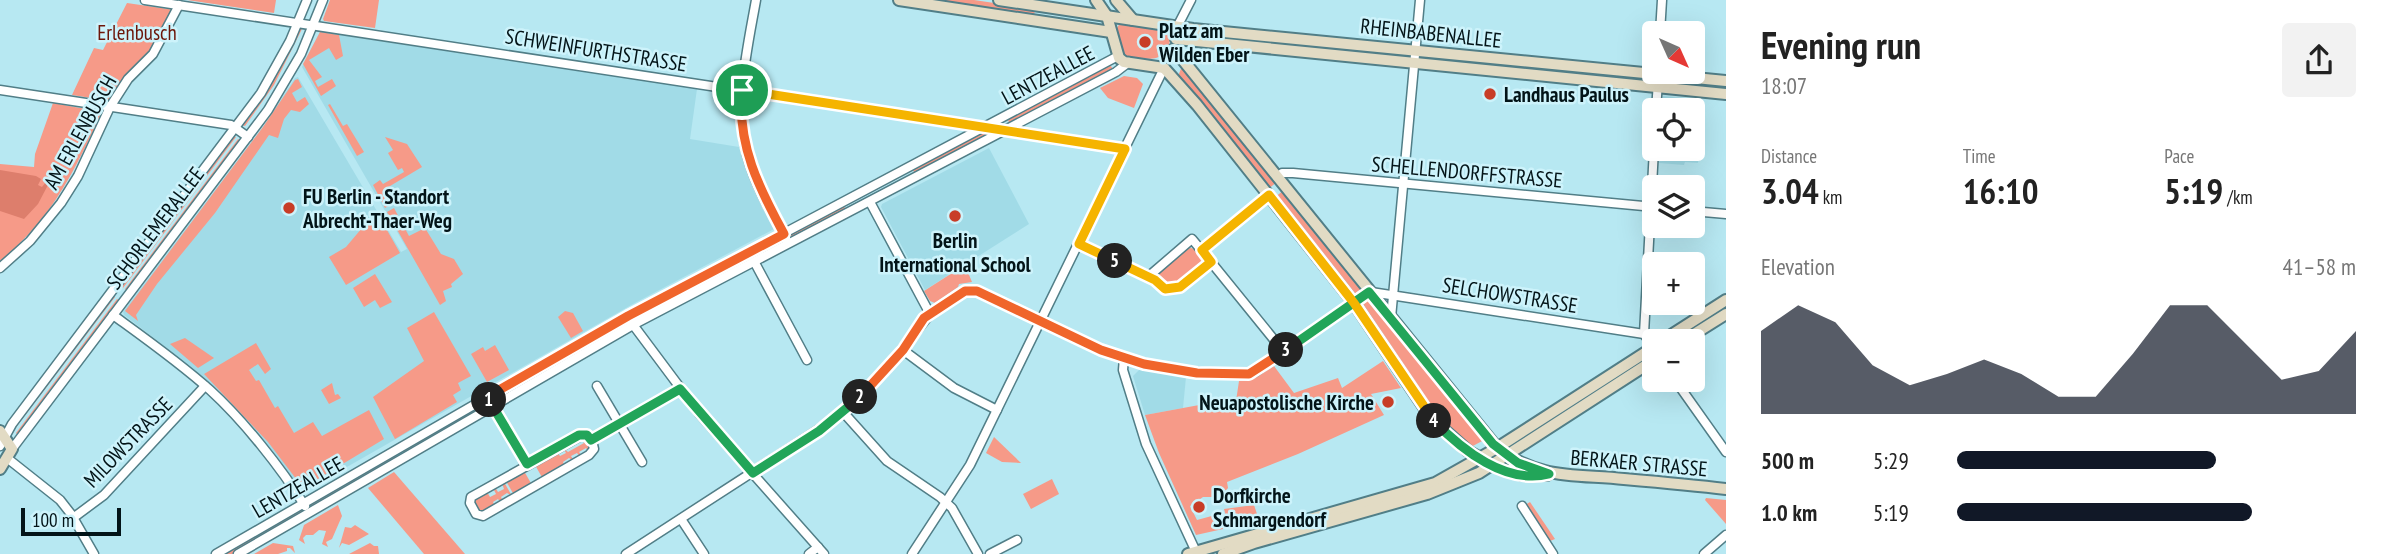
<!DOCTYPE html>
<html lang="en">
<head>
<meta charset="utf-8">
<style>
	:root { --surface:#fff; --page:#f2f2f2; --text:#222; --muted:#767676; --accent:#111827 }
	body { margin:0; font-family:"PT Sans Narrow",sans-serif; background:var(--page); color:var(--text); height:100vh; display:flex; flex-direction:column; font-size:26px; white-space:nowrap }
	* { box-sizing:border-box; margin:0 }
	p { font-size:23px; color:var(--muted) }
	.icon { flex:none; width:38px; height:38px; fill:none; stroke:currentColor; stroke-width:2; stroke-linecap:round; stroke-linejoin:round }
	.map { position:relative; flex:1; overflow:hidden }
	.drawer { display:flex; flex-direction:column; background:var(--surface); width:665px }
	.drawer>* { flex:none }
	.needle { width:46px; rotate:135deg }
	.controls { position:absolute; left:1642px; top:21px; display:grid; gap:14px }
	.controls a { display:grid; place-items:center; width:63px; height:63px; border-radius:7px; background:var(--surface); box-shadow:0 7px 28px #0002; font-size:35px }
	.scale { position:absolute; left:21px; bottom:18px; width:100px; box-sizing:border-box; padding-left:7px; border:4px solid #031418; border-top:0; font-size:19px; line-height:24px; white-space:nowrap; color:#031418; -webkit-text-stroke:5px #cdf3fb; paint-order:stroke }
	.pin { position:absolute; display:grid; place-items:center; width:60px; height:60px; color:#fff; margin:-30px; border:4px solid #fff; border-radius:50%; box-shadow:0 2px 7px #0007 }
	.km { position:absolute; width:35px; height:35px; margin:-18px; border-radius:50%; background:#222; color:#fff; font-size:19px; line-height:35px; text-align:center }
	.round { display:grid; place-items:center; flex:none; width:74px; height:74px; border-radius:7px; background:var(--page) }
	.overview { display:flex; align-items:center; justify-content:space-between; height:119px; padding:0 35px }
	h1 { font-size:38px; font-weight:700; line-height:52px }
	.figures { display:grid; grid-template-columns:repeat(3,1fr); gap:10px; height:119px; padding:7px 35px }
	.figures div { display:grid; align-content:center }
	.figures b { font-size:35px; font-weight:700 }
	.figures small { font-size:19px; font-weight:400 }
	.figures p { font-size:19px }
	.chart { height:196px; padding:14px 35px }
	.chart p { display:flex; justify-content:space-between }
	.chart svg { width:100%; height:126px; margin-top:7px; fill:var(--accent); opacity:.7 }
	ul { padding:0 35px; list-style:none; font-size:23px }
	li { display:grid; grid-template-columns:112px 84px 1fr; align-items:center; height:52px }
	li i { height:18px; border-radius:9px; background:var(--accent) }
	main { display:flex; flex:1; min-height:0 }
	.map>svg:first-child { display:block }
</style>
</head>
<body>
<main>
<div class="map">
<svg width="1726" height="554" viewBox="0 0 1726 554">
	<rect width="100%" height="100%" fill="#b7e8f2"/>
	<g fill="#a1dbe7">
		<polygon points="320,32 697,89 690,139 739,147 753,189 774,229 633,304 303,492 228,399 189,365 124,315 123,312 263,127 295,78 298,77 401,252 407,249 302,67"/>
		<polygon points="1663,96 1702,100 1698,163 1685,162 1684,165 1659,163 1660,149 1692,149 1692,110 1662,110"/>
		<polygon points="989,148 1029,224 925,290 881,207 882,204"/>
		<polygon points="1140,369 1186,377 1183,408 1145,415 1133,376"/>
	</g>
	<g fill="#f69a88">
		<polygon points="187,0 276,0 274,13"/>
		<polygon points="330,0 379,0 375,28 324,21 323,19"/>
		<polygon points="924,0 974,0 1035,9 1034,16"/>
		<polygon points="127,3 175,10 149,55 110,101 72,95 94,48 103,50"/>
		<path d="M1121,22L1169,29L1171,34C1168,66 1148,59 1124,56L1116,29Z"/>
		<polygon points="299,29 302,29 274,85 245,126 242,125 272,82"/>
		<polygon points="1192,31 1404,52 1403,58 1190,37"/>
		<polygon points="320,32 339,35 343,56 336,60 329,48 309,60 322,77 315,81 318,87 332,79 336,86 321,96 303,64"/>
		<polygon points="1423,54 1649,76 1649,83 1423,60"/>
		<polygon points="1183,64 1277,182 1268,189 1178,76"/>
		<polygon points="1110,65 1113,69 1009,123 1008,119"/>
		<polygon points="1124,76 1137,78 1143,84 1134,108 1108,98 1100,88"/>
		<polygon points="298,79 302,87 292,93 297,102 305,97 309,104 300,112 291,110 284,119 278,138 269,135 215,213 157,284 136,315 138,321 125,311 263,127 295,80"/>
		<polygon points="1669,100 1697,103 1694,128 1692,128 1692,110 1668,110"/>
		<path d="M53,103L102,112C75,170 52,219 0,261V164L34,167L35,154Z"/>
		<polygon points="330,104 343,126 347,124 364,152 357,156 328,105"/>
		<polygon points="986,131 988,135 915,174 913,170"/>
		<polygon points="234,136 236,137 123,288 120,286"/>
		<polygon points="385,137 407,144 422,167 385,189 393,203 385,208 373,185 380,180 383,184 404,172 402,168 398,170 388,153 393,150"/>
		<polygon points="238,139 241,141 127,291 125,289"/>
		<polygon points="1284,190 1362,288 1352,296 1274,198"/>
		<polygon points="844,206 846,210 790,238 789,236"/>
		<polygon points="394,208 409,236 425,228 441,254 454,259 463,274 451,284 452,287 443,291 446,301 440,305 387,212"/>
		<polygon points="379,216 400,253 346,285 329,257 346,247 362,228"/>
		<polygon points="782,239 784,243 636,318 635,316"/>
		<path d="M1190,248C1198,249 1203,256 1201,264L1179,285L1171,288L1161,283L1159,274L1160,269Z"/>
		<polygon points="971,261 967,270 972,282 959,284 958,287 935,303 930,301 924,291"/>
		<polygon points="375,274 392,302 380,308 375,300 364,307 353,288"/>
		<polygon points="113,295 115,297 14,430 13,428"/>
		<polygon points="117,299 120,301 18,436 16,433"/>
		<polygon points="1370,299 1484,440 1471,447 1433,414 1361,306"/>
		<polygon points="565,311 573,313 583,331 571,338 558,317"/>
		<polygon points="434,312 471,376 458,383 461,390 453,395 457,402 395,439 373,397 424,361 407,328"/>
		<polygon points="625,322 627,325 497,400 495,396"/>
		<polygon points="185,338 214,358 198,368 170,344"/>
		<polygon points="256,343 271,369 265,374 258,364 249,370 256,381 259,380 275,408 278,406 294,433 313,422 322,436 369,410 384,439 303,488 268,442 204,374"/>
		<polygon points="495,345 509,370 487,382 471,354 483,347 485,351"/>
		<polygon points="1383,361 1401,388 1371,394 1384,415 1298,454 1227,482 1228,488 1220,497 1203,497 1190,506 1197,520 1219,514 1223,529 1196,535 1159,453 1145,415 1221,401 1236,401 1239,381 1251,380 1274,366 1294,393 1338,378 1342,388"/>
		<polygon points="332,383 335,395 338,394 341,398 329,404 321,390"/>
		<polygon points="487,400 489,405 404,454 402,450"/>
		<polygon points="994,437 1021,463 1002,462 986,453"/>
		<polygon points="581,438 585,438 591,446 589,452 586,448 579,452 582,456 580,457 577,453 571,456 574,461 569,458 563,462 565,466 543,479 535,465 557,452 560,456 566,453 563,448 568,452 584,443"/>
		<polygon points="394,454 397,458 312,507 309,504"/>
		<polygon points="524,471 532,485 514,495 506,481"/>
		<polygon points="394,472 465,554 424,554 368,488"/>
		<polygon points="1052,479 1059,494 1031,509 1023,494"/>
		<polygon points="504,482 512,496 507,493 501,497 503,501 501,503 498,499 493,502 495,506 479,513 474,500 487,492 490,497 496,494 493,488 495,487 498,492 504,489 502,483"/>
		<polygon points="1706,498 1726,500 1726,524 1705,500"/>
		<polygon points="1530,502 1555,539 1550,541 1525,505"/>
		<polygon points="338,505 342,516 332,539 326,542 328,547 322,544 326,531 319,530 313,535 306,535 303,538 305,544 299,540 304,525"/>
		<polygon points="1254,505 1259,520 1229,527 1224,509"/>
		<polygon points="302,508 303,512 232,554 222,554"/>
		<polygon points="355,525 369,534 349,545 342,543 339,548 345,527 351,528"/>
		<polygon points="273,543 293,546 295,553 290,548 287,548 287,551 278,554 254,554"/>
		<polygon points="370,543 374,546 378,546 379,554 349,554"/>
	</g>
	<polygon fill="#dd7e6c" points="0,170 36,176 41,179 38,185 42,187 46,182 49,183 38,204 24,219 0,211"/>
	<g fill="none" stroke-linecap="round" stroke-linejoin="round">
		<g stroke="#517e87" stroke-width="11">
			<g id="street">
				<polyline points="145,0 987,128"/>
				<path d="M756,0C747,51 734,104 747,155C755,185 771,212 786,238"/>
				<polyline points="1176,29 1191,0"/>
				<polyline points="1660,33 1662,0"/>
				<polyline points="0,90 231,125 248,137"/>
				<polyline points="1656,110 1658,82"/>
				<polyline points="1007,130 1125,149"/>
				<polyline points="1277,177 1282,173 1293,173 1654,207"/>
				<polyline points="870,202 930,314 965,291 974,290 1083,342 1124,358 1173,370 1218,374 1249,374 1255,372 1354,303"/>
				<polyline points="1692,211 1726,214"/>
				<polygon points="1192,239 1211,262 1180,287 1165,289 1149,276"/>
				<polyline points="1079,244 1149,276"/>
				<polyline points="1202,250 1269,196"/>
				<polyline points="1211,262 1284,352"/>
				<polyline points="755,263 807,360"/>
				<polyline points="0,268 30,241 61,203 78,176 110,107 128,79 153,54 179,5"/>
				<polyline points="1371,292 1644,334"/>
				<path d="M113,315C146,339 180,363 210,390C244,421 281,468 305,506"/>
				<polyline points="1391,318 1420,0"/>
				<polyline points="631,322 699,413 824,554"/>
				<polyline points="1654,348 1644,334 1654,149"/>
				<polyline points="903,350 954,388 997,410"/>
				<polyline points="1124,358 1123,370 1146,444 1197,554"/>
				<polyline points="1675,380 1726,452"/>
				<polyline points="597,386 642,462"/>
				<polyline points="491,403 527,464"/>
				<polyline points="843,412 887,461 940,497 952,508 978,554"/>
				<path d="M584,434C590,436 593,443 594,449L589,455L483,516L476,514L470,503L471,497Z"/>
				<polyline points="591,440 679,389"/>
				<polyline points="0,446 12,424 261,93 290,41 307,0"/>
				<polyline points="12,449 268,110 301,54 323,0"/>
				<polyline points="7,458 60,500 71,514 94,554"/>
				<polyline points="1522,506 1553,554"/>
				<polyline points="73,518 104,495 205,386"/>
				<polyline points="681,519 704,554"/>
				<polyline points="216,554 628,316 1118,56"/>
				<polyline points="238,554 633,325 1116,72 1129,62"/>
				<polyline points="626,554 833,420 884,372 930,314"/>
				<polyline points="809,554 818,547"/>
				<polyline points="912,554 970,465 1164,68"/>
				<polyline points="990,554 1017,540"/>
				<polyline points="1704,554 1726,535"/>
			</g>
		</g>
		<g stroke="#517e87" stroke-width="14">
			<g id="secondary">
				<polyline points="899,0 1111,32"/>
				<polyline points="999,0 1193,29 1726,81"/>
				<polyline points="1096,0 1107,16 1119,58 1124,62 1164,68"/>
				<polyline points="1116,0 1133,20"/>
				<polyline points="1176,39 1726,94"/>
				<path d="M1174,49L1497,448C1539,480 1576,474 1624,479C1658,482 1692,485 1726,489"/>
				<polyline points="1164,68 1197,105 1354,303 1432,419 1468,451 1493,465 1522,475 1547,475"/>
				<polyline points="1662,341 1726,300"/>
				<polyline points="1683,341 1726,314"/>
				<polyline points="0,431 12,449 0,469"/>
				<polyline points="1188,554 1435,483 1497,448 1654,347"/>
				<polyline points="1223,554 1254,543 1427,494 1479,473 1654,360"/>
			</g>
		</g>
		<use href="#street" stroke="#fff" stroke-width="8"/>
		<use href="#secondary" stroke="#e2dbc4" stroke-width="10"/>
	</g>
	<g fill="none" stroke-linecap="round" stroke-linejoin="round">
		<g stroke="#fff" stroke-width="14">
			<path id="split-1" d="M489,400L487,397L628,316L784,234C759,188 737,145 742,90"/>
		</g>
		<g stroke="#fff" stroke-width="14">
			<polyline id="split-2" points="489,400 527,464 579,435 587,435 591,440 680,389 753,473 819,431 860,397"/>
		</g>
		<g stroke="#fff" stroke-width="14">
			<polyline id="split-3" points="860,397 903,350 924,318 965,291 977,291 1101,350 1144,364 1197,373 1249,374 1286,350"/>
		</g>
		<g stroke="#fff" stroke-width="14">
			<path id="split-4" d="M1286,350L1369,292L1493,444L1518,463L1549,474C1506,485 1462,450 1434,421"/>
		</g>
		<g stroke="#fff" stroke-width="14">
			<polyline id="split-5" points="1115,261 1155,280 1165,289 1180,287 1211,262 1202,250 1269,195 1354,303 1434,421"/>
		</g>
		<g stroke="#fff" stroke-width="14">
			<polyline id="split-6" points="742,90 1125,149 1079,244 1115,261"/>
		</g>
		<use href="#split-1" stroke="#f0652b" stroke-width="9"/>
		<use href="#split-2" stroke="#22a559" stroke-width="9"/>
		<use href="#split-3" stroke="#f0652b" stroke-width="9"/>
		<use href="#split-4" stroke="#22a559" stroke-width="9"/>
		<use href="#split-5" stroke="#f5b400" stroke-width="9"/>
		<use href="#split-6" stroke="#f5b400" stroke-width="9"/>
	</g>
	<g fill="#c83d27" stroke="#cdf3fb" stroke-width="2.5">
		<circle cx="1145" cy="42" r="7"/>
		<circle cx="1490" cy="94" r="7"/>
		<circle cx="289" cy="208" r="7"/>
		<circle cx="955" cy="216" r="7"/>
		<circle cx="1388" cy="402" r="7"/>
		<circle cx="1199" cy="507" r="7"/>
	</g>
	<g text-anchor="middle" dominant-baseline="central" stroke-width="5" stroke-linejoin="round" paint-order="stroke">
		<g font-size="21" font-weight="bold" fill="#031418" stroke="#cdf3fb" text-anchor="start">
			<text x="1159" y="30">Platz am<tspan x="1159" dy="24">Wilden Eber</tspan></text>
			<text x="1504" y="94">Landhaus Paulus</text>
			<text x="303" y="196">FU Berlin - Standort<tspan x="303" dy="24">Albrecht-Thaer-Weg</tspan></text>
			<text x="955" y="240" text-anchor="middle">Berlin<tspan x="955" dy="24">International School</tspan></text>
			<text x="1374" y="402" text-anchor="end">Neuapostolische Kirche</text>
			<text x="1213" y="495">Dorfkirche<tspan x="1213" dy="24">Schmargendorf</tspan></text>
		</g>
		<g font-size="21" fill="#6c1609" stroke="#cdf3fb">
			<text x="137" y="32">Erlenbusch</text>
		</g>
		<g font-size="21" fill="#031418" stroke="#cdf3fb">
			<text transform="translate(1431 33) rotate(6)">RHEINBABENALLEE</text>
			<text transform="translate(596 50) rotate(9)">SCHWEINFURTHSTRASSE</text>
			<text transform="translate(1048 75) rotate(-28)">LENTZEALLEE</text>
			<text transform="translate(80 132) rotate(-61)">AM ERLENBUSCH</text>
			<text transform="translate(1467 172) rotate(5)">SCHELLENDORFFSTRASSE</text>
			<text transform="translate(155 228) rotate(-53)">SCHORLEMERALLEE</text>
			<text transform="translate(1510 295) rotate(9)">SELCHOWSTRASSE</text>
			<text transform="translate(128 442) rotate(-46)">MILOWSTRASSE</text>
			<text transform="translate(1639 463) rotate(5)">BERKAER STRASSE</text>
			<text transform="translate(298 487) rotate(-30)">LENTZEALLEE</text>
		</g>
	</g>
</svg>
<div class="controls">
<a><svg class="needle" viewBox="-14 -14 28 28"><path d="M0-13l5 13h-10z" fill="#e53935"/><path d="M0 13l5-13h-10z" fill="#767676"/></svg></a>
<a><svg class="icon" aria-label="locate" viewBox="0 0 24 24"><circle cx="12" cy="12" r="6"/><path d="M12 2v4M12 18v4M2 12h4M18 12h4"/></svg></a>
<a><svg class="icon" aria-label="layers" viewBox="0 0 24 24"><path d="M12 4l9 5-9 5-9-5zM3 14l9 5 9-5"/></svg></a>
<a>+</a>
<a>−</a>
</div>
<div class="scale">100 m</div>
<div class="pin" style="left:742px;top:90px;background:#1e9e55"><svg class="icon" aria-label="arrive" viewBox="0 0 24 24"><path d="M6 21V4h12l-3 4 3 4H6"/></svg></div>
<b class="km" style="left:489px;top:400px">1</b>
<b class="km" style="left:860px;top:397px">2</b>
<b class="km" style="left:1286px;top:350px">3</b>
<b class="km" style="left:1434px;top:421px">4</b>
<b class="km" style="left:1115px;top:261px">5</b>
</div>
<section class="drawer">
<div class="overview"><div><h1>Evening run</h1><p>18:07</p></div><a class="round"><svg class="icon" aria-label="share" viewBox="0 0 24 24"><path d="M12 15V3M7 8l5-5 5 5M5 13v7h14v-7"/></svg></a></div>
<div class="figures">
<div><p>Distance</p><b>3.04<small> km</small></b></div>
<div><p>Time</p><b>16:10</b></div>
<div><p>Pace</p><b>5:19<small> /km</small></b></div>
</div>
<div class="chart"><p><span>Elevation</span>41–58 m</p>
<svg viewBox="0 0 160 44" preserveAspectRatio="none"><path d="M0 44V15L10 6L20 12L30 27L40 34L50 30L60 25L70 30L80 38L90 38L100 23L110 6L120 6L130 19L140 32L150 29L160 15V44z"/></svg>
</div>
<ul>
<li><b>500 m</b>5:29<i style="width:65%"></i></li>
<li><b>1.0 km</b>5:19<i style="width:74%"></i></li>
</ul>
</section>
</main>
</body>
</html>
